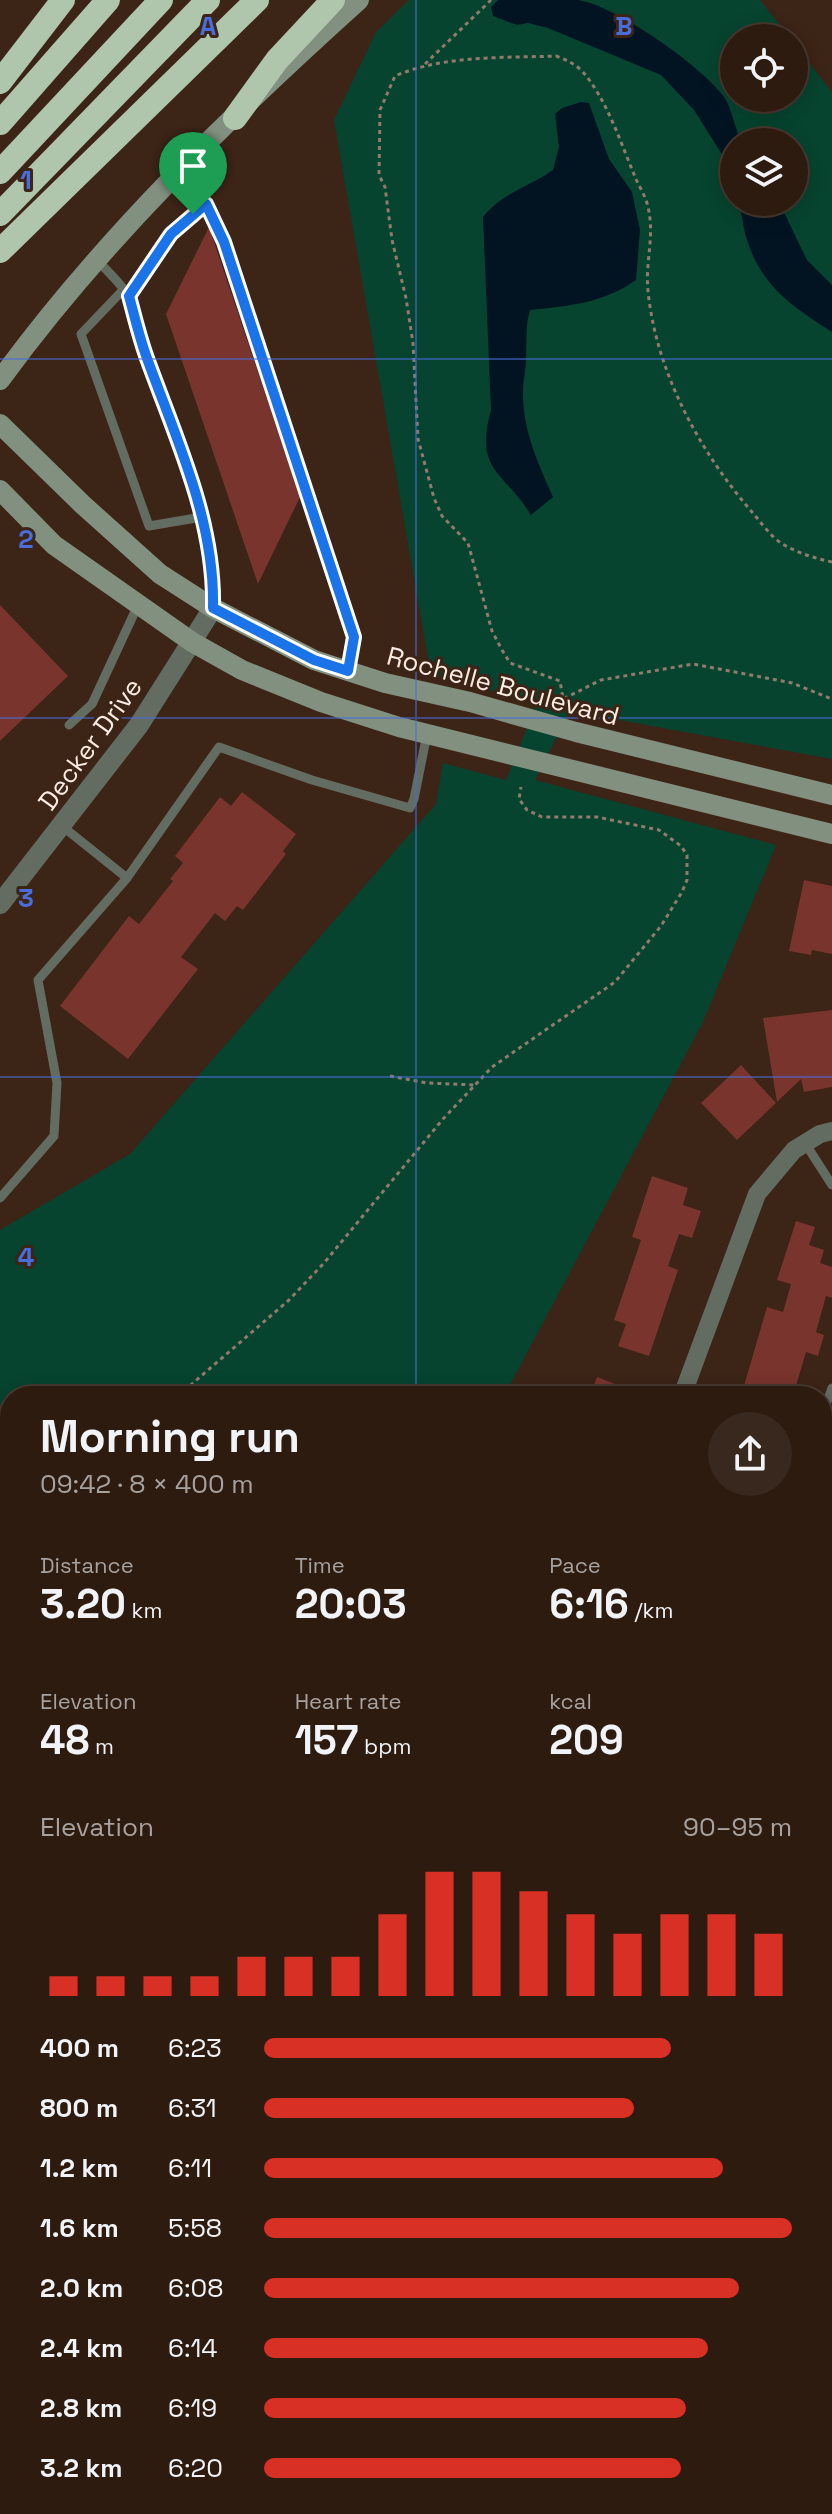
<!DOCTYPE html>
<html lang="en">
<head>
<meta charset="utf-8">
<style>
	:root { --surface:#2d1b10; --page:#39281e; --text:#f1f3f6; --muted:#a7a19f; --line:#483930; --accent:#d93025 }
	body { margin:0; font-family:"Space Grotesk",sans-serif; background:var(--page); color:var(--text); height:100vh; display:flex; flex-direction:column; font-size:30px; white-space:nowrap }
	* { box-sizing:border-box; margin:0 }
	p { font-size:26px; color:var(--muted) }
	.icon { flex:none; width:44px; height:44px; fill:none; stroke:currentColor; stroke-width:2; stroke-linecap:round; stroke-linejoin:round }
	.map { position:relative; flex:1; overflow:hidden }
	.sheet { position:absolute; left:0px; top:1386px; width:832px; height:1128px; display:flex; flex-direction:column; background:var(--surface); border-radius:32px 32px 0 0; box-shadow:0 4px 20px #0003,0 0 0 2px var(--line) }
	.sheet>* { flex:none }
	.fabs { position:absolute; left:720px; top:24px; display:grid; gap:16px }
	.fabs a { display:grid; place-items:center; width:88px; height:88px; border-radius:50%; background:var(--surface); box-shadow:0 4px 20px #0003,0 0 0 2px var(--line); font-size:40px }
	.pin { position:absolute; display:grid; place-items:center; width:68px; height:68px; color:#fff; margin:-82px -34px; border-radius:50% 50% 50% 0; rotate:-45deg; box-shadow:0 0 8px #0007 }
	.pin .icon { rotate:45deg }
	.round { display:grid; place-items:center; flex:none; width:84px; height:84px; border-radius:42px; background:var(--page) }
	.summary { display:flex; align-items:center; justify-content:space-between; height:136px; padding:0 40px }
	h1 { font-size:44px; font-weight:700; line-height:60px }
	.metrics { display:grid; grid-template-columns:repeat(3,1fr); gap:12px; height:136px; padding:8px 40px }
	.metrics div { display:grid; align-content:center }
	.metrics b { font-size:40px; font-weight:700 }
	.metrics small { font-size:22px; font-weight:400 }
	.metrics p { font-size:22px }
	.chart { height:224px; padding:16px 40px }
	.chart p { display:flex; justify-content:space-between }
	.chart svg { width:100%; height:144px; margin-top:8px; stroke:var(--accent); stroke-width:6 }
	ul { padding:0 40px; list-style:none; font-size:26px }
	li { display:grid; grid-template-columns:128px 96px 1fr; align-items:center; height:60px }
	li i { height:20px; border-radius:10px; background:var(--accent) }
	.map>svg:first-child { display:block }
</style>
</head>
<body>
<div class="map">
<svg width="832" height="2514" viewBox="0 0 832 2514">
	<rect width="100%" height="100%" fill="#3c2416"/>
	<path fill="#06442f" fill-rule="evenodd" d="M409,0H760L790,38H734V98H794V44L832,92V759L570,711L535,780L776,845L703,1022L504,1396H10V1758L0,1762V1230L130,1154L436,804L443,763L506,780L537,703L431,675L334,120L376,32ZM734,142H794V202H734Z"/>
	<g fill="#021422">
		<path d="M498,0C524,0 552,0 577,0C614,4 703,67 724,97C731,106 735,129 742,142H734V185L723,156L694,110L661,75L548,28L528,23L517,25L493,16L491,7Z"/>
		<path d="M581,102L589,103L609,159L632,192L640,230L636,280C604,303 569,306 530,310C525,327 527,342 526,360C526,370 523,380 523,390C522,429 538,463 553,497L531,515C504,471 474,472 491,410L483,217C502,193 529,187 553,170L559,147L555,114L562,108Z"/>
		<path d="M739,202H779L807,260L832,285V332C793,307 762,287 747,240C743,228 742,214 739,202Z"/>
	</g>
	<g fill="#78342d">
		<polygon points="209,227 300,497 258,584 166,314"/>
		<polygon points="0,605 68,676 0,741"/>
		<polygon points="242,792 296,834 283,851 286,854 243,910 237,906 225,921 215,913 181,957 198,969 128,1059 60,1006 129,916 139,924 173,881 170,879 183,863 175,856 220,797 231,806"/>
		<polygon points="804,880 832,886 832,954 812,950 811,955 789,951"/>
		<polygon points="832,1010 832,1087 804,1092 801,1079 777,1102 763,1018"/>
		<polygon points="741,1065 776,1103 737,1140 701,1103"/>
		<polygon points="652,1176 688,1188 683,1205 701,1211 692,1238 679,1234 668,1266 678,1270 649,1356 618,1346 626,1324 614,1320 641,1240 632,1237"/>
		<polygon points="796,1221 815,1227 809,1245 824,1250 820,1263 832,1267 832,1298 826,1296 816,1332 824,1335 818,1356 806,1352 793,1396 741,1396 767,1307 783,1312 791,1284 777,1280"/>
		<polygon points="597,1377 643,1395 643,1396 590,1396"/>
	</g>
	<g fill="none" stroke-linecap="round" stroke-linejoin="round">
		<g stroke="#907b6f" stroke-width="3" stroke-dasharray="4 4" stroke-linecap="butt">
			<polyline points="425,64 491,0"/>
			<path d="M832,562C814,558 797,553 781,543C770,536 761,522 752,512C700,452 656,372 648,291C645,262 655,236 648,207C646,197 640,188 636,179C621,144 607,99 582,71C574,63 566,60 556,56C503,58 444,55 395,76L380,110L379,175L385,187L392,240L406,298L413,343L418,439L434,498L442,516L468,543L492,631L502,650L510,663L560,681L563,699L601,680L693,664L792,683L832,699"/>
			<polyline points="390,1076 427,1083 475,1085"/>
			<polyline points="178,1396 289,1300 324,1263 443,1119 492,1067 615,982 661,926 682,892 687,880 687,855 681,846 659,830 597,817 542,817 527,810 519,799 521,787"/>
			<polyline points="0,1492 10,1487"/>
		</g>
		<g stroke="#636c61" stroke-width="9">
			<polyline points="188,164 206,204"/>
			<path d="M97,260C107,271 122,284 129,297C139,316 141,341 148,361C177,441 215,522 213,608"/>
			<polyline points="123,290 81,334 149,526 202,517"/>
			<polyline points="129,296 171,234 206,204 224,242 354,637 349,670"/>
			<polyline points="69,725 92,704 138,605"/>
			<polyline points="127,878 219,747 312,780 410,808 414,799 427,734"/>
			<polyline points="805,1143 832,1185"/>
			<polyline points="0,1198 54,1136 57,1083 38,980 127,878 62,826"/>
			<polyline points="822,1415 832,1388"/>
			<polyline points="822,1881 832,1887"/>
		</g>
		<g stroke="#636c61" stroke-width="18">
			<polyline points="682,1396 757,1194 794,1150 820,1134 832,1131"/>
			<polyline points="822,1719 832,1704"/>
			<polyline points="0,1916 10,1913"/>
			<polyline points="822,2017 832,2019"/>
			<polyline points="822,2272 832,2274"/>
			<polyline points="0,2316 10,2311"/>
			<polyline points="822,2451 832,2423"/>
			<polyline points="0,2493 14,2514"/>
			<polyline points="749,2504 777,2514"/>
			<polyline points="185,2514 224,2504"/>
			<polyline points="793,2514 798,2504"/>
		</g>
		<polyline stroke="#636c61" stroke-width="20" points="0,904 139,725 213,608"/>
		<g stroke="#82907f" stroke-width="20">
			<path d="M0,380C103,239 229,117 359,0"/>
			<polyline points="0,424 82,504 160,574 213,608 314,660 385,683 470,702 576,732 832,795"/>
			<polyline points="0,490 54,545 192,642 242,670 321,702 399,727 832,834"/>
		</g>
		<g stroke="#b0c6ac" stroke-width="24">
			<polyline points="0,82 63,0"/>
			<polyline points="235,118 277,60 333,0"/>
			<polyline points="0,123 108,0"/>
			<polyline points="0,172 161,0"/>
			<polyline points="0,214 208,0"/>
			<polyline points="0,251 257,0"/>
		</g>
	</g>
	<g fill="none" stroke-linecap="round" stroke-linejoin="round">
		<g stroke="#fff" stroke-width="16">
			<path id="route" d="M206,204L224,242L354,637L348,671L314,660L213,608C215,521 177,441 148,361C140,340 135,318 129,296L171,234Z"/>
		</g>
		<use href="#route" stroke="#1a73e8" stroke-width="10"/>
	</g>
	<path fill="none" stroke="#496dda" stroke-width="2" stroke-opacity="0.55" d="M416,0V1396M0,359H832M0,718H832M0,1077H832M0,1437H10M822,1437H832M0,1796H10M822,1796H832M0,2155H10M822,2155H832M416,2504V2514"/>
	<g text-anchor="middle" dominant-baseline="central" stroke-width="6" stroke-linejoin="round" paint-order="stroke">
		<g font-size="26" fill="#fbebe2" stroke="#3c2416">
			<text transform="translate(503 686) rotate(15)">Rochelle Boulevard</text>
			<text transform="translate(90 744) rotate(-54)">Decker Drive</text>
		</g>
	</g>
	<g font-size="26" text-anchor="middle" font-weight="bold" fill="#496dda" stroke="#3c2416" stroke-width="6" stroke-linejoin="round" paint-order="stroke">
		<text x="208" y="35">A</text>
		<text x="624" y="35">B</text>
		<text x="26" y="189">1</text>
		<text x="26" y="548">2</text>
		<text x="26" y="907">3</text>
		<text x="26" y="1266">4</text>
	</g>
</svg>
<div class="fabs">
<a><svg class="icon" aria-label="locate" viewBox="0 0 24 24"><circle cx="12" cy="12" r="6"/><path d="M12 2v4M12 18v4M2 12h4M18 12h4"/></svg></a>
<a><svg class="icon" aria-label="layers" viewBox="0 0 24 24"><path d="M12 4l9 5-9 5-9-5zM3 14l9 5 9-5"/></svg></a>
</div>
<div class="pin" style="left:193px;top:214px;background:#1e9e55"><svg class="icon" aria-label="arrive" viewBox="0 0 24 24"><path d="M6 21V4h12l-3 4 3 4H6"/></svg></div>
<section class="sheet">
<div class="summary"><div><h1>Morning run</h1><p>09:42 · 8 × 400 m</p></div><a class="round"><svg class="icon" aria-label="share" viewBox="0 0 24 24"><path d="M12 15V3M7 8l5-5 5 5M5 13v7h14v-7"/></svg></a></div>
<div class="metrics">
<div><p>Distance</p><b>3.20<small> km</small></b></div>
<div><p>Time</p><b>20:03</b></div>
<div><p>Pace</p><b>6:16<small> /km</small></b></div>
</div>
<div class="metrics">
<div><p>Elevation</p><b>48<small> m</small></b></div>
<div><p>Heart rate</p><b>157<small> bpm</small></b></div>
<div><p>kcal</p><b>209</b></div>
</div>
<div class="chart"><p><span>Elevation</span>90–95 m</p>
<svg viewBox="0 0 160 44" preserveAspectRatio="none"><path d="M5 44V38M15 44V38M25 44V38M35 44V38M45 44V32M55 44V32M65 44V32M75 44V19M85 44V6M95 44V6M105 44V12M115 44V19M125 44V25M135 44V19M145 44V19M155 44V25"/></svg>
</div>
<ul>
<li><b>400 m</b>6:23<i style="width:77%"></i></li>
<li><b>800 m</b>6:31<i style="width:70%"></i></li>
<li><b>1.2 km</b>6:11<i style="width:87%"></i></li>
<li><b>1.6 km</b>5:58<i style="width:100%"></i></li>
<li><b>2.0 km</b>6:08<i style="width:90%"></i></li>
<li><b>2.4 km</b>6:14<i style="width:84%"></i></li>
<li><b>2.8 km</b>6:19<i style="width:80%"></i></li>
<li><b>3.2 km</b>6:20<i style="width:79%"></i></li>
</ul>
</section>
</div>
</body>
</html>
